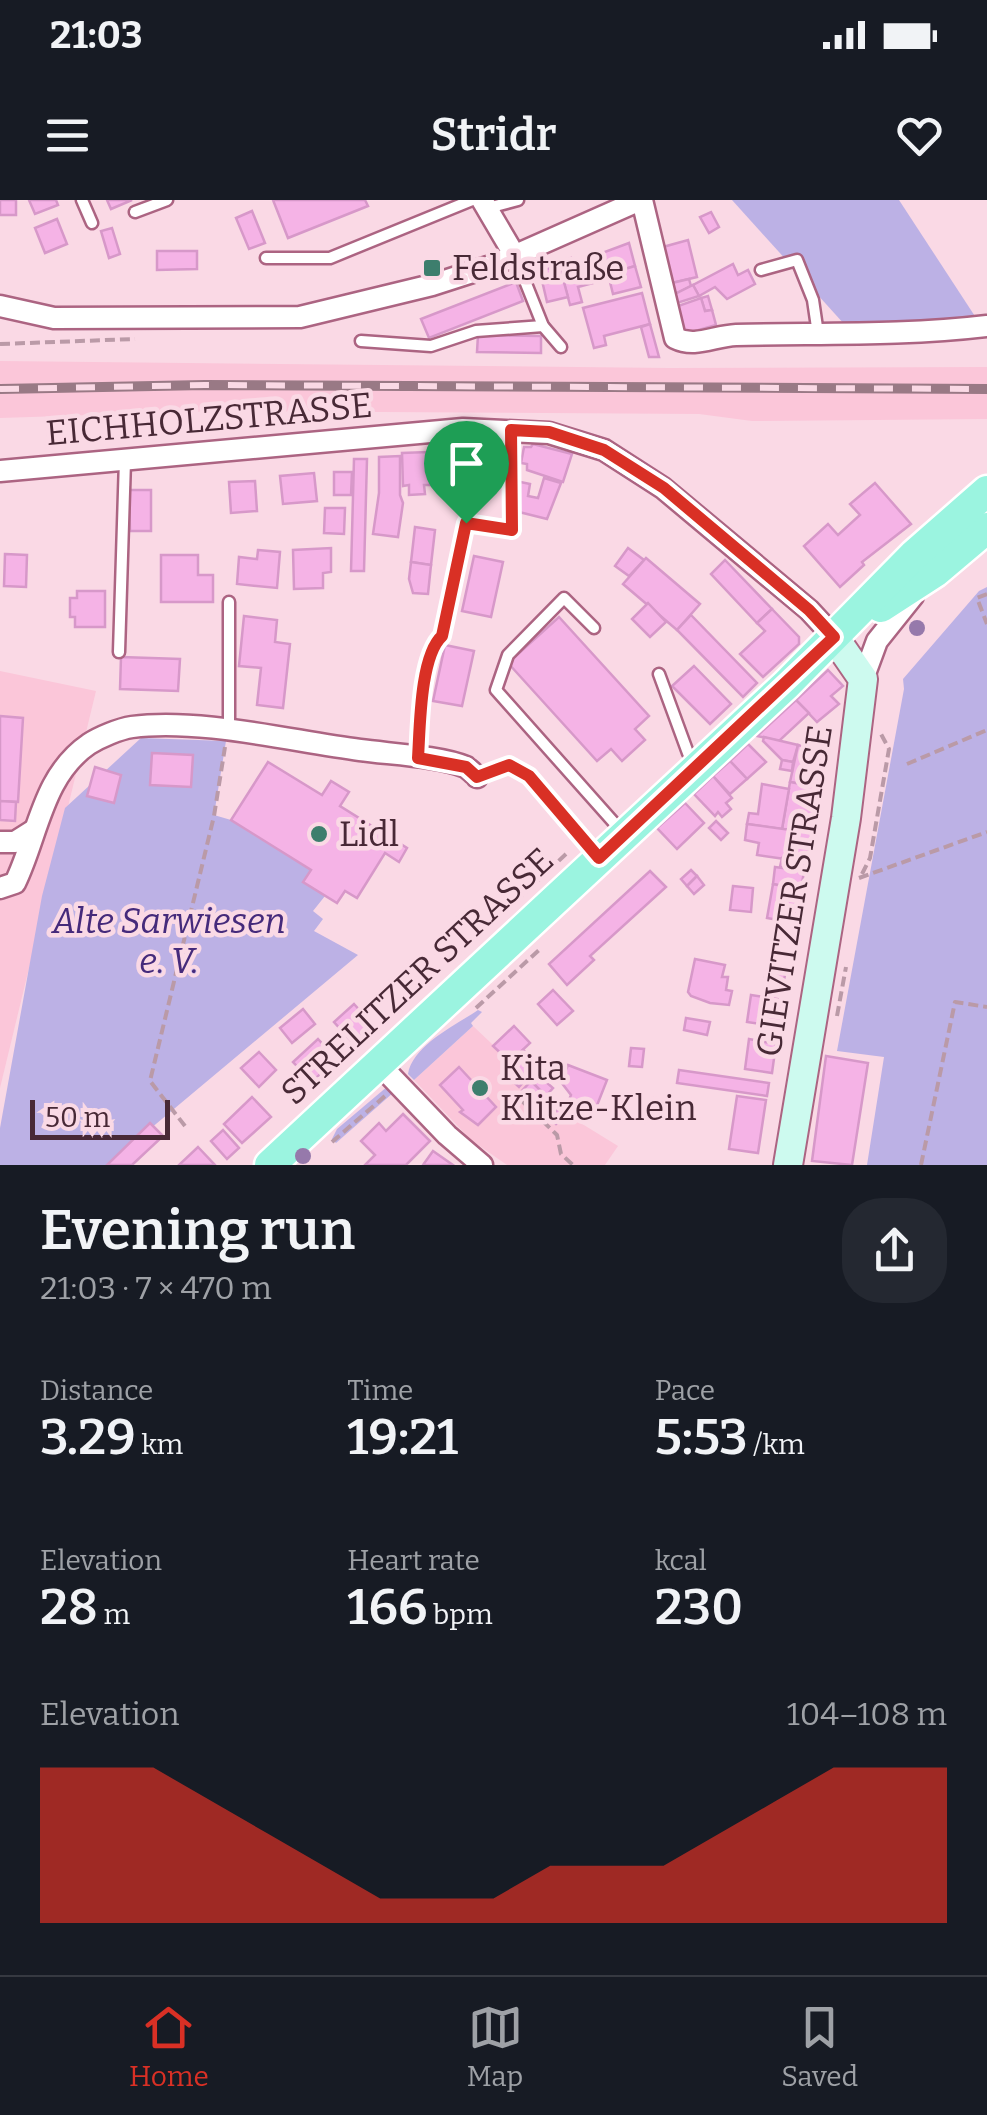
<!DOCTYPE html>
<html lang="en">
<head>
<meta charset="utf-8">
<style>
	:root { --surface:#171b24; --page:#242831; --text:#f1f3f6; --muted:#9ea1a6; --line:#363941; --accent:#d93025 }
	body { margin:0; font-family:Bitter,serif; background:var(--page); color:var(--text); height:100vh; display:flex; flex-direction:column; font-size:38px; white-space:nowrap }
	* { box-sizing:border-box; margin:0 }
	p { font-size:32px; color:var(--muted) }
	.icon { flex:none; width:55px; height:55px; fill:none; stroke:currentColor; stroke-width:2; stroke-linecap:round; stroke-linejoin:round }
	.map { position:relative; height:965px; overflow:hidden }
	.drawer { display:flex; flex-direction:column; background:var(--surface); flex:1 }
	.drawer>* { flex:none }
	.scale { position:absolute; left:30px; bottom:25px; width:140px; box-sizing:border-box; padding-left:10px; border:5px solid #482936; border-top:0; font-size:28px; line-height:35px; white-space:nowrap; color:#482936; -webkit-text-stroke:8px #fad9e5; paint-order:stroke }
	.pin { position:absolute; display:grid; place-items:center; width:85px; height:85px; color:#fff; margin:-102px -42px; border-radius:50% 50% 50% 0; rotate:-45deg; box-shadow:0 0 10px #0007 }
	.pin .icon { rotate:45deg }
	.round { display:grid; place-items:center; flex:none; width:105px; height:105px; border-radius:40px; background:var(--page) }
	.headline { display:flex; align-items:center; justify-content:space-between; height:170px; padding:0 40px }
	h1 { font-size:55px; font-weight:600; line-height:75px }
	.metrics { display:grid; grid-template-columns:repeat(3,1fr); gap:15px; height:170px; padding:10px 40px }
	.metrics div { display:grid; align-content:center }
	.metrics b { font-size:50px; font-weight:600 }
	.metrics small { font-size:28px; font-weight:400 }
	.metrics p { font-size:28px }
	.chart { height:280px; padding:20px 40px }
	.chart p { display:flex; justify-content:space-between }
	.chart svg { width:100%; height:180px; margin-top:10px; fill:var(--accent); opacity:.7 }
	.status { display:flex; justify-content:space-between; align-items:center; height:70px; padding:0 50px; background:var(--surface); direction:ltr }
	.status svg { height:28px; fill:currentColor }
	header { display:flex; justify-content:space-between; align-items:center; height:130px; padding:0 40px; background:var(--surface); font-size:45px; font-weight:600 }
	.menu { display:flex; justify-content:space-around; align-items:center; height:140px; border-top:2px solid var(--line); background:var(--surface); font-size:28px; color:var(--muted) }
	.menu a { display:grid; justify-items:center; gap:5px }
	.menu .on { color:var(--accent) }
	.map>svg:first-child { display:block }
</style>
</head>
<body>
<div class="status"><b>21:03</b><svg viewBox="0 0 49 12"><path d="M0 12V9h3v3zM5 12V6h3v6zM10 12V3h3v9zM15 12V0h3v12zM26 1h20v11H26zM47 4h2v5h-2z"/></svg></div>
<header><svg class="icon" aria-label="menu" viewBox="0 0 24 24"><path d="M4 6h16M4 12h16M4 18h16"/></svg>Stridr<svg class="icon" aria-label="heart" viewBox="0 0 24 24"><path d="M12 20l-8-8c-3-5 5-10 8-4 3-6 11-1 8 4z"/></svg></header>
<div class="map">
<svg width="987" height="965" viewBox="0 0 987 965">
	<rect width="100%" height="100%" fill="#fad9e5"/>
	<g fill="#fbc6d9">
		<polygon points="0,161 669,168 987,167 987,219 752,221 699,214 217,211 0,218"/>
		<polygon points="0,471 96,491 0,888"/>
		<polygon points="473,826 566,914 618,946 605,965 507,965 471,940 414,880"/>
	</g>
	<g fill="#bcb1e5">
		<polygon points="732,0 899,0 982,127 854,135"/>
		<polygon points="987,387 987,965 867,965 884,857 837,851 904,489 903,479 979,391"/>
		<polygon points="141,538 226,541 214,615 231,620 311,670 304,682 325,696 313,711 323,719 314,731 358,755 107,965 0,965 0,928 42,696 65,608"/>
		<path d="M478,810L482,812L471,823L473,826L414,880L408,874C413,845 456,825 478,810Z"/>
		<polygon points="388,886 394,892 336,943 332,939 337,929"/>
	</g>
	<g fill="#f5b3e6" stroke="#d798c9" stroke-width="2.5">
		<rect x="0" y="0" width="16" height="15"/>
		<polygon points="29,0 56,0 58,5 35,14"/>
		<polygon points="107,0 132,0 111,9"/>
		<polygon points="273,0 365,0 368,6 288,38"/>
		<polygon points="252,11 265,43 249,49 236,18"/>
		<polygon points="711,12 719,27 709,33 700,17"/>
		<polygon points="57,19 67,44 45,53 35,28"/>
		<polygon points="112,28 120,54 109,58 101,31"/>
		<polygon points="688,40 697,77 672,83 663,47"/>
		<polygon points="629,43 635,66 608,74 602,53"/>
		<polygon points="157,51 197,51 197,69 157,70"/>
		<polygon points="571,58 575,74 597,69 601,81 578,87 582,102 570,105 559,64"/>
		<polygon points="559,64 568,97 547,102 540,72"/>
		<polygon points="733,64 738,75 748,70 755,84 727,99 715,87 699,96 693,85"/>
		<polygon points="635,66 641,87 613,94 608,74"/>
		<polygon points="689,79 691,86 675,94 672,83"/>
		<polygon points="516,82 523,101 429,138 421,119"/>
		<polygon points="693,85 699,96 677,103 675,94"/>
		<polygon points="642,93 650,124 604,136 606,145 594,148 583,108"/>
		<polygon points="708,96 712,110 705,111 701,98"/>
		<polygon points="701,98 705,111 712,110 716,125 685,134 678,106"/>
		<polygon points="650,124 659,157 649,157 641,127"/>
		<polygon points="478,135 541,136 541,153 477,152"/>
		<polygon points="533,244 572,254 563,282 527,270 527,264 521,263 524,247 531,247"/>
		<polygon points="505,245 509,276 479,279 476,248"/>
		<polygon points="476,248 479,279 454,282 451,251"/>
		<polygon points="428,252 430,285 424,285 425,294 409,295 409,285 403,286 402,253"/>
		<polygon points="400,256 400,295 403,303 398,337 373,334 379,293 379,257"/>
		<polygon points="354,259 367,259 364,371 351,371"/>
		<polygon points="334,272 352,272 351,295 334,295"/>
		<polygon points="314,273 317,301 283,304 280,276"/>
		<polygon points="544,278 561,283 547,319 515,311 516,281 530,284 528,296 538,298"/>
		<polygon points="255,281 257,311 231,313 229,282"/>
		<polygon points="875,283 911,324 862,362 864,365 840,387 804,346 828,324 838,335 860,315 850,304"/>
		<polygon points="129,290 151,290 151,331 130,331"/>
		<polygon points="325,308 345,308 344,334 324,333"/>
		<polygon points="415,327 435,330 431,365 411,362"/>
		<polygon points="331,348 331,372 323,373 323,388 294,389 293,350"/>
		<polygon points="628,348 644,360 629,376 615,366"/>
		<polygon points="258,350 280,352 277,388 237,384 239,357 257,359"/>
		<polygon points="5,354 27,355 26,387 4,386"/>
		<polygon points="161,355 198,355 198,375 213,375 213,402 161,402"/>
		<polygon points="474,356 503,362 491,417 462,411"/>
		<polygon points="646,358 700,404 677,430 623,384"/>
		<polygon points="725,360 772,409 757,423 711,374"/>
		<polygon points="411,362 431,365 428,394 413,393 409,379"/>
		<polygon points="77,391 105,391 105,427 75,427 75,417 70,417 70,398 77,398"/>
		<polygon points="648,403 666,422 650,437 632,419"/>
		<polygon points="772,409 799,437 799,444 763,477 740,454 765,431 757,423"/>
		<polygon points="691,415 757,483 743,497 677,430"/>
		<polygon points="244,416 277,420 275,442 290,444 283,508 257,505 261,468 239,466"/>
		<polygon points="559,417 649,516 635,529 645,540 622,561 611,549 597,561 508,463"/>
		<polygon points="445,445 474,451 462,506 433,501"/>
		<polygon points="121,457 180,459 178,491 120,489"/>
		<polygon points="694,466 731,504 710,524 672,486"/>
		<polygon points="828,470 843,486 831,496 839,504 817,522 796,500"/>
		<polygon points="796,500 809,513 779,541 757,536"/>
		<polygon points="0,516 23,518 18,602 0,601"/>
		<polygon points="764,537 798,545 793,562 782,560 763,541"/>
		<polygon points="748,544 766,562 747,579 730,561"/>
		<polygon points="798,545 823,551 818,587 790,582"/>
		<polygon points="152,553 193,555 191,587 150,585"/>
		<polygon points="782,560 793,562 792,571 780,569"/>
		<polygon points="730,561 747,579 730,594 713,576"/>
		<polygon points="268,562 322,595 331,581 349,592 340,606 407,648 399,662 385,653 357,698 345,691 337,703 303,682 311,670 231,620"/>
		<polygon points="95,567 121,575 114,603 87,596"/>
		<polygon points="713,576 732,598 726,603 731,609 722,617 718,612 715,616 694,594"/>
		<polygon points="790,582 818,587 812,633 782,629"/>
		<polygon points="762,584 789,589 782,629 747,624 749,613 758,614"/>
		<polygon points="0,601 16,602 15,621 0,620"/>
		<polygon points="685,603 704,623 677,649 657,628"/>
		<polygon points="716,621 728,633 721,640 709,628"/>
		<polygon points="747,624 812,633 806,662 757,655 759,643 745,640"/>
		<polygon points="782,658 810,662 809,672 780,667"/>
		<polygon points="775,667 804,671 801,690 773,684"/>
		<polygon points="691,670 697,676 687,686 681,679"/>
		<polygon points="650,671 666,687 590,756 594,760 567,785 549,764"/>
		<polygon points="697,676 704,685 694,694 687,686"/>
		<polygon points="773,684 801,690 795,723 767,718"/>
		<polygon points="733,686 753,688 751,712 730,710"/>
		<polygon points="695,759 725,765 722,777 728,777 726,790 732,791 729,805 710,803 691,796 688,792"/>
		<polygon points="767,767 786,770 784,780 765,777"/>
		<polygon points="553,790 573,811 557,825 538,804"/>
		<polygon points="751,795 784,800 780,827 747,822"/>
		<polygon points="354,804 373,825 353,843 334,822"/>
		<polygon points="303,809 315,824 292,843 280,828"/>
		<polygon points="686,818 710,822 707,835 684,830"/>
		<polygon points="514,826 530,843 510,862 493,846"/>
		<polygon points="318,839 330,852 321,860 328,867 312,882 293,862"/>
		<polygon points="749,839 776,844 772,873 745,869"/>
		<polygon points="631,848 644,849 642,867 629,866"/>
		<polygon points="523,850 551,876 545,881 553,888 546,896 510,862"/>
		<polygon points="259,852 276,870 259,887 241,868"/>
		<polygon points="826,856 868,863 852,965 812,961"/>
		<polygon points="511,863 527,878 519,887 503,872"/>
		<polygon points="568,865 607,880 592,918 566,907 571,895 561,882"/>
		<polygon points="459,867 496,907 478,925 460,912 463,910 440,885"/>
		<polygon points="679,870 769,883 767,896 677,883"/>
		<polygon points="531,881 546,896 536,907 520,893"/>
		<polygon points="546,896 559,908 553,915 540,902"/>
		<polygon points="737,896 766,900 758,953 729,949"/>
		<polygon points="252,897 271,917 242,943 224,924"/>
		<polygon points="559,908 566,914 556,924 550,918"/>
		<polygon points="403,914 430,941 406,965 365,965 375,955 361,941 379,923 386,931"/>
		<polygon points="150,923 163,936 132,965 107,965"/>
		<polygon points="223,930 239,948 227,959 211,941"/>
		<polygon points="198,947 215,965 179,965"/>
		<polygon points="433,951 453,965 423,965"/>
	</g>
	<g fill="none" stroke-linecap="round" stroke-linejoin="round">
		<g stroke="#ac6482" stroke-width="15">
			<g id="lane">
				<polyline points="82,0 92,23"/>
				<polyline points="488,8 518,0"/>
				<polyline points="135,12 167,0"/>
				<polyline points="515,56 543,126 561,147"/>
				<polyline points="266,58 330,58 472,0"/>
				<polyline points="761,70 797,60 813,100 818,134"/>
				<polyline points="361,141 431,146 476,131 543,126"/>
				<polyline points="594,428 564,398 508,455 496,490 624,634"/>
				<polyline points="119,452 125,260"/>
				<polyline points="659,474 688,553 697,565"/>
				<polyline points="229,531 229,402"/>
				<path d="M419,558C420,528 420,455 442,436L466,323L512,330L511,231"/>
			</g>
		</g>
		<g stroke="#ac6482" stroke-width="25">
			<g id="street">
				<polyline points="482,0 515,56"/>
				<path d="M642,0L675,138C695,148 714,136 736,135C819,133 904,136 987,126"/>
				<polyline points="0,106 54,118 300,117 432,85 491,66 640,0"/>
				<polyline points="0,271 463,229 549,233 604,250 663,288 809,410 834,437"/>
				<polyline points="863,479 877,441 913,396"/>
				<polyline points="0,642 15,642 34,630"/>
				<path d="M0,688L15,683C38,636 42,576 89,544C100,537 119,529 132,527C200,518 290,541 360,550C388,554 441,556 466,567C467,568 476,575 477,577"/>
				<polyline points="379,864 447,935 482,965"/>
			</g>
		</g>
		<g stroke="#ac6482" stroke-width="32">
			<polyline id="secondary" points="788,965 846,618 863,479 834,437"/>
		</g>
		<g stroke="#fff" stroke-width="35">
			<g id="primary">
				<polyline points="881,407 935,372 987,328"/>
				<polyline points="270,965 786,485 914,355 987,291"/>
			</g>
		</g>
		<g stroke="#ba9aa7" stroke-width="4" stroke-dasharray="10 5" stroke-linecap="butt">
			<polyline points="0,144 135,139"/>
			<polyline points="987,394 977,398 987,424"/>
			<polyline points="907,564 987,530"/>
			<polyline points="496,570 509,565 529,576 584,640"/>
			<polyline points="862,674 870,658 889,549 881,534"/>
			<polyline points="859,678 987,632"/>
			<polyline points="515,702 566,654"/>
			<polyline points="476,808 539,750"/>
			<polyline points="837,816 846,767"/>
			<polyline points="521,900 557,935 561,954 573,965"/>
			<polyline points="185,926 150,881 214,616 225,547"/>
			<polyline points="332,942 385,896"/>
			<polyline points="921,965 955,802 987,807"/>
		</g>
		<use href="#lane" stroke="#fff" stroke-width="10"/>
		<use href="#street" stroke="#fff" stroke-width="20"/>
		<use href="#secondary" stroke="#cdfaef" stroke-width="28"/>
		<use href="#primary" stroke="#9bf4e0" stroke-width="30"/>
		<g stroke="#997985" stroke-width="10">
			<polyline id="rail" points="0,189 205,185 987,189"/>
		</g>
		<use href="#rail" stroke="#fad9e5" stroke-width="6" stroke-dasharray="19" stroke-linecap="butt"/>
	</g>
	<g fill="#9679ab">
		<circle cx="917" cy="428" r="8"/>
		<circle cx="303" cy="956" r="8"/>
	</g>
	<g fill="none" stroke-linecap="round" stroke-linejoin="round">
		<g stroke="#fff" stroke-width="20">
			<path id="route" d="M511,230L549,232L604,250L664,288L809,410L834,437L599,658L529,576L509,565L477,577L466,567L418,558C420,527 420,456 442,436L466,323L512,330Z"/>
		</g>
		<use href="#route" stroke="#d93025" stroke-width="12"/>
	</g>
	<g fill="#3d7e6d" stroke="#fad9e5" stroke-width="4">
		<rect x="422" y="58" width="20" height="20" rx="5"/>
		<circle cx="319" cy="634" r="10"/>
		<circle cx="480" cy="888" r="10"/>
	</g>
	<g text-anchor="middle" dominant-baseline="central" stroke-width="9" stroke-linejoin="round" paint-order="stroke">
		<g font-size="35" fill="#482936" stroke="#fad9e5" text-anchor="start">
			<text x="452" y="68">Feldstraße</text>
			<text x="339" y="634">Lidl</text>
			<text x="500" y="868">Kita<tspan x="500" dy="40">Klitze-Klein</tspan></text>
		</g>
		<g font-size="35" fill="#482936" stroke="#fad9e5">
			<text transform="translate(209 219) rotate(-5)">EICHHOLZSTRASSE</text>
			<text transform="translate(794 691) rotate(-81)">GIEVITZER STRASSE</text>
			<text transform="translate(417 776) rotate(-43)">STRELITZER STRASSE</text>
		</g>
		<g font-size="35" font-style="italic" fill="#452a7b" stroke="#fad9e5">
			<text x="169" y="721">Alte Sarwiesen<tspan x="169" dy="40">e. V.</tspan></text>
		</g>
	</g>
</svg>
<div class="scale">50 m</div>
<div class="pin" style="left:466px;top:323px;background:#1e9e55"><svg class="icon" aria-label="arrive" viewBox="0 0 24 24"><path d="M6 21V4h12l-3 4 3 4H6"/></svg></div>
</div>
<section class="drawer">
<div class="headline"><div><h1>Evening run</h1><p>21:03 · 7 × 470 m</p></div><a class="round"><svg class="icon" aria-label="share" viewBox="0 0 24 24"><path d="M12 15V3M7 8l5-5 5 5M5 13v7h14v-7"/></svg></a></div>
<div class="metrics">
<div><p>Distance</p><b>3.29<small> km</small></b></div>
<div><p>Time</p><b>19:21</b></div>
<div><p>Pace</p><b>5:53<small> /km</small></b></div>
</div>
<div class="metrics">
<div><p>Elevation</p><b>28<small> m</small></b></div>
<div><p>Heart rate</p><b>166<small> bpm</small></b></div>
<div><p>kcal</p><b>230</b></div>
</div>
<div class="chart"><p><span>Elevation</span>104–108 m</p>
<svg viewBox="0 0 160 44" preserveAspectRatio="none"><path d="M0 44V6L10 6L20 6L30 14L40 22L50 30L60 38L70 38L80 38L90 30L100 30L110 30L120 22L130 14L140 6L150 6L160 6V44z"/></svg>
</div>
</section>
<nav class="menu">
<a class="on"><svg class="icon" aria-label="home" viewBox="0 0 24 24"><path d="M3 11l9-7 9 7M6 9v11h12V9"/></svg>Home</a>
<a><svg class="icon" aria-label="map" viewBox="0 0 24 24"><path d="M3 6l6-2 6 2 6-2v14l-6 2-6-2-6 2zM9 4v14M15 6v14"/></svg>Map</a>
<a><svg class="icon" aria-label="saved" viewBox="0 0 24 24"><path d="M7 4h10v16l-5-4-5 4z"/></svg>Saved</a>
</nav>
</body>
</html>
